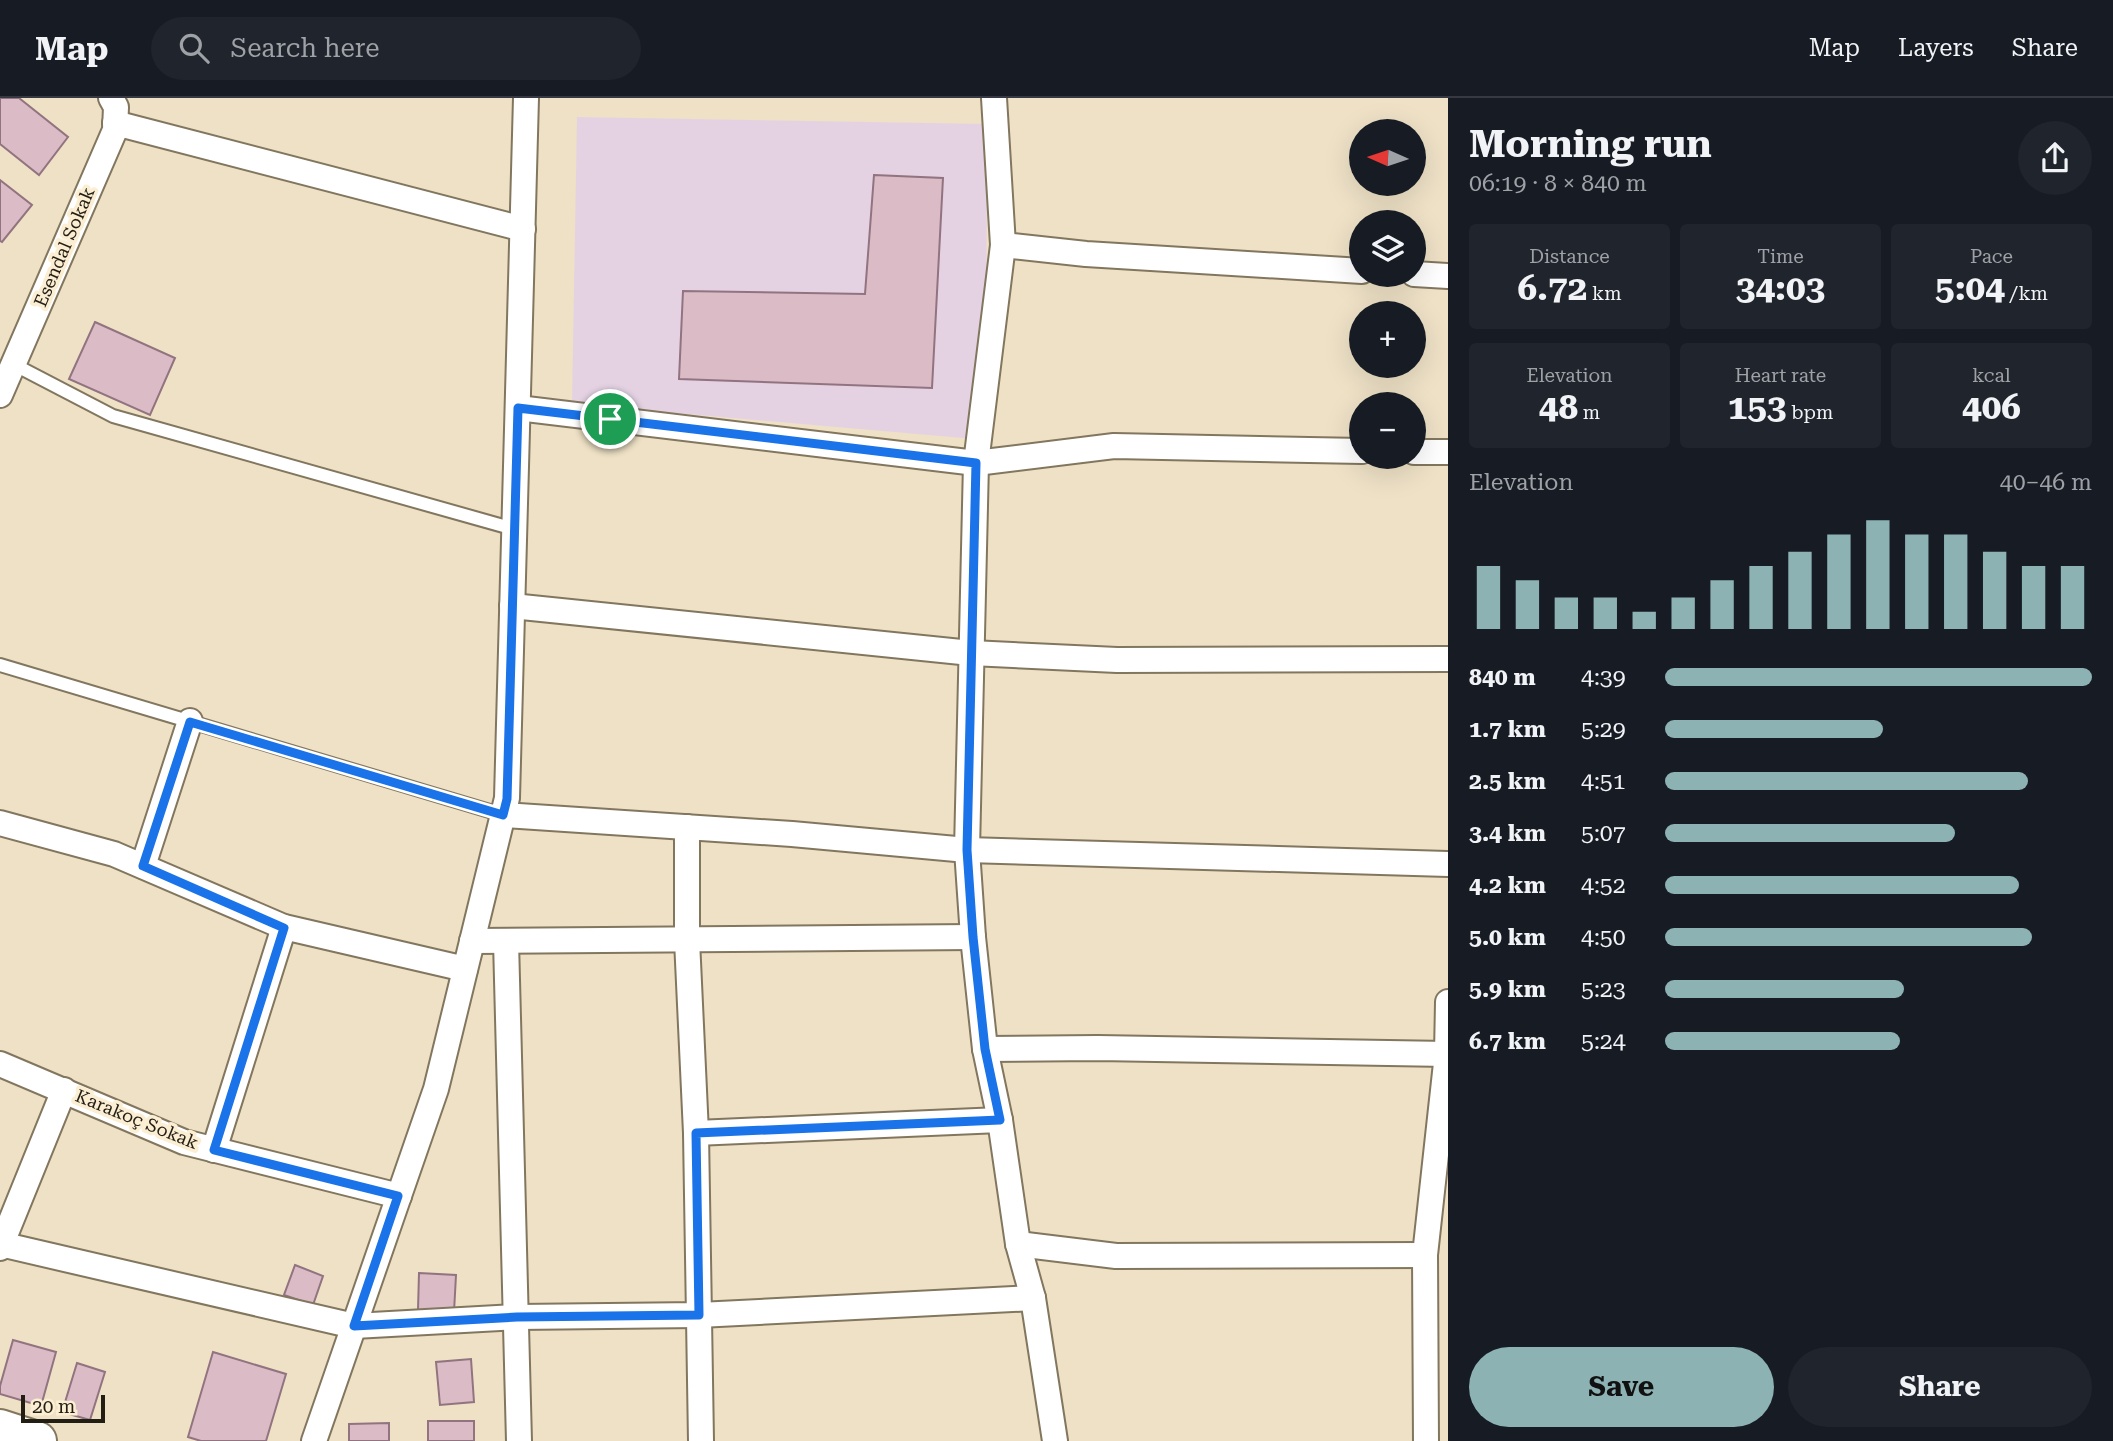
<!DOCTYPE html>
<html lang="en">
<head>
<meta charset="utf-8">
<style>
	:root { --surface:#171b24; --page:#20242c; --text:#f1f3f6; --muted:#9ea1a6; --line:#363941; --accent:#8db2b3 }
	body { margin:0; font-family:"Roboto Serif",serif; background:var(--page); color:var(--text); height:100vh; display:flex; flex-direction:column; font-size:26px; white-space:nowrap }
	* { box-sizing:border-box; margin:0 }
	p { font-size:23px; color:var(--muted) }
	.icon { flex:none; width:38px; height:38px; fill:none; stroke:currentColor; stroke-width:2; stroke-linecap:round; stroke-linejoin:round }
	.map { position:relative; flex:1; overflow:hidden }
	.sheet { display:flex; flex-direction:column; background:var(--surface); width:665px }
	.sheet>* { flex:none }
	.needle { width:46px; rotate:273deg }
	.buttons { position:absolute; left:1349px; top:21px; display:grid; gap:14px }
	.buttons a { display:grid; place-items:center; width:77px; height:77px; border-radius:50%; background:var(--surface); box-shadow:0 7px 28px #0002; font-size:35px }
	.scale { position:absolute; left:21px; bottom:18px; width:84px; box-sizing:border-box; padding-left:7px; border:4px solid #231e14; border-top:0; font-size:19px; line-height:24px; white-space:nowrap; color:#231e14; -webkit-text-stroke:5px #fbeed3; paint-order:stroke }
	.pin { position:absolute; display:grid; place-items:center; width:60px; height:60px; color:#fff; margin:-30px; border:4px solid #fff; border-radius:50%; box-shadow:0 2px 7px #0007 }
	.round { display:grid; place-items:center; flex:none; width:74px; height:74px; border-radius:37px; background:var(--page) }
	.head { display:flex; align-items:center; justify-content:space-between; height:119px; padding:0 21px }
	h1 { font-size:38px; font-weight:700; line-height:52px }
	.figures { display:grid; grid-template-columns:repeat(3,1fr); gap:10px; height:119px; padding:7px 21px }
	.figures div { display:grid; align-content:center; border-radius:7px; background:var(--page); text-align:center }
	.figures b { font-size:35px; font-weight:700 }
	.figures small { font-size:19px; font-weight:400 }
	.figures p { font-size:19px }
	.chart { height:196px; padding:14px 21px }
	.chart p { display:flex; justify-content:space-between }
	.chart svg { width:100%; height:126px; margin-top:7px; stroke:var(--accent); stroke-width:6 }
	.cta { display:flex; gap:14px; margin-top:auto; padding:14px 21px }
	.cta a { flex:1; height:80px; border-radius:42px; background:var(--accent); color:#111; font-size:28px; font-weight:700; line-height:80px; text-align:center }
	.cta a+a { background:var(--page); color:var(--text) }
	ul { padding:0 21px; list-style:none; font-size:23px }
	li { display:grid; grid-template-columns:112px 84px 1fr; align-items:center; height:52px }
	li i { height:18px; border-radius:9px; background:var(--accent) }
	header { display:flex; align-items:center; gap:42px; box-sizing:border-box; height:98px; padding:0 35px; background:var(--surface); border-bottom:2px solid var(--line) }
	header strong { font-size:33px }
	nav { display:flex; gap:38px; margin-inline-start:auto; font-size:24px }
	.search { width:490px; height:63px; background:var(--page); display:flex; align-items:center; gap:18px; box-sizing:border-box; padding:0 24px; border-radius:38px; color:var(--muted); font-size:26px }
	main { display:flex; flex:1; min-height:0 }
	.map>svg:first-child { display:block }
</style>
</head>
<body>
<header>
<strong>Map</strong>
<div class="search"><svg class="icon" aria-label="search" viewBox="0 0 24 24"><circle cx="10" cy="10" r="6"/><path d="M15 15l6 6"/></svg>Search here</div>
<nav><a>Map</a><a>Layers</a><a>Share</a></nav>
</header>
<main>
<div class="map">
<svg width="1448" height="1343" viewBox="0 0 1448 1343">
	<rect width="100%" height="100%" fill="#eee1c6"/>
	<polygon fill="#e4d2e3" points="577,19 987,26 986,342 572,306"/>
	<g fill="#dabbc6" stroke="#91747f" stroke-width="2">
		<polygon points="0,0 19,0 68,39 39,77 0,46"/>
		<polygon points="874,77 943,80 932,290 679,281 683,193 865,196"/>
		<polygon points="0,82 32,107 2,144 0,143"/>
		<polygon points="95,224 175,260 150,317 69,281"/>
		<polygon points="295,1167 323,1178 313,1207 284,1197"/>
		<polygon points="419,1175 456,1177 454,1214 418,1212"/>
		<polygon points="13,1242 56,1254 41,1308 0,1296 0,1288"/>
		<polygon points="213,1254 286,1276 266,1343 201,1343 188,1339"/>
		<polygon points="471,1261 474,1304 440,1307 436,1264"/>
		<polygon points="77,1265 105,1274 90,1322 62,1314"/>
		<rect x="428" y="1323" width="46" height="20"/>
		<polygon points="389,1325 389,1343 349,1343 349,1326"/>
	</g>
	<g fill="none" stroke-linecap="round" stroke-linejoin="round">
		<g stroke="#82765e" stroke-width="16">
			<g id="service">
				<polyline points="13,266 113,318 514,431"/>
				<polyline points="0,567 503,717"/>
			</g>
		</g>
		<g stroke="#82765e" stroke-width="28">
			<g id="minor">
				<polyline points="994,0 1003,147 976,365 967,752 973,839 985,951 1000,1022 1018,1146 1033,1200 1055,1343"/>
				<polyline points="115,25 523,131"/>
				<polyline points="1003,147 1086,156 1362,173"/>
				<polyline points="1414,176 1448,178"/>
				<polyline points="0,297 115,32 116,9 111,0"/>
				<polyline points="518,310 976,365 1114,348 1362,353"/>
				<polyline points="1414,354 1448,354"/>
				<polyline points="512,508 971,555 1117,562 1448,561"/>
				<polyline points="503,717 792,736 967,752 1448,766"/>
				<polyline points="0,725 114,756 284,829 465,871"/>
				<polyline points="687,729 687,842 696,1035 701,1343"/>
				<polyline points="143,768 190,623"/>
				<polyline points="472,843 973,839"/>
				<polyline points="506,843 519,1343"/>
				<polyline points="985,951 1098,950 1447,956"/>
				<polyline points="0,966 184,1044 399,1098"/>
				<polyline points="696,1035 1000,1022"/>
				<polyline points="214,1052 284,829"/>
				<polyline points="0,1146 354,1228 517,1219 699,1217 1033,1200"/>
				<polyline points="1018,1146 1116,1158 1425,1157"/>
				<polyline points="0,1150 64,992"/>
				<polyline points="314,1343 436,991 507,700 526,0"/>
				<polyline points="1426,1343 1425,1157 1447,956 1448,904"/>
			</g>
		</g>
		<g stroke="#82765e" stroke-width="42">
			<polyline id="primary" points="0,1331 37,1343"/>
		</g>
		<use href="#service" stroke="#fff" stroke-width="12"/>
		<use href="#minor" stroke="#fff" stroke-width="24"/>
		<use href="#primary" stroke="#fff" stroke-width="38"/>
	</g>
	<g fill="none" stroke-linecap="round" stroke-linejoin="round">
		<g stroke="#fff" stroke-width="14">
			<polygon id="route" points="518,310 976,365 967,752 973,839 985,951 1000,1022 696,1035 699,1217 517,1219 354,1228 398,1098 214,1052 284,830 143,768 190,624 503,717 507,701"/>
		</g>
		<use href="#route" stroke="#1a73e8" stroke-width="9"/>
	</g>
	<g text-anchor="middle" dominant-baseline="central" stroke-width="7" stroke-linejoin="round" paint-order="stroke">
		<g font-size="18" fill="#231e14" stroke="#fbeed3">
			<text transform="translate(64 149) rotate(-67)">Esendal Sokak</text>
			<text transform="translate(137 1021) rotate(22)">Karakoç Sokak</text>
		</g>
	</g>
</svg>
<div class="buttons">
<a><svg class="needle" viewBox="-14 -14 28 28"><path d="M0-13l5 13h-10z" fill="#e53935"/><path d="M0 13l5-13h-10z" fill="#9ea1a6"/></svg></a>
<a><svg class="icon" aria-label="layers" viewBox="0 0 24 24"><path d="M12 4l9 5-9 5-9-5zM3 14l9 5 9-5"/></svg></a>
<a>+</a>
<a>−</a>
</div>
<div class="scale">20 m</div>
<div class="pin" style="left:610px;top:321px;background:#1e9e55"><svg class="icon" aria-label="arrive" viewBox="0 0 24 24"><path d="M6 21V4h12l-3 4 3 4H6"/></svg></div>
</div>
<section class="sheet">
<div class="head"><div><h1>Morning run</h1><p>06:19 · 8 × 840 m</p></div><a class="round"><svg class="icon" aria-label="share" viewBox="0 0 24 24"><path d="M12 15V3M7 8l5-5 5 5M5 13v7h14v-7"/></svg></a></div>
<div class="figures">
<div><p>Distance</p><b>6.72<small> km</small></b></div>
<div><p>Time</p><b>34:03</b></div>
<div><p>Pace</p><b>5:04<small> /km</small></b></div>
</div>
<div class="figures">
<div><p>Elevation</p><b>48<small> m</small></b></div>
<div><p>Heart rate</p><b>153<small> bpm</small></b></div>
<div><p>kcal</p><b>406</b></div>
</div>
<div class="chart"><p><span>Elevation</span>40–46 m</p>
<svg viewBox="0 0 160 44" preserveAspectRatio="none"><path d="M5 44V22M15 44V27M25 44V33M35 44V33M45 44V38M55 44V33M65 44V27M75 44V22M85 44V17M95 44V11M105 44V6M115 44V11M125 44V11M135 44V17M145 44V22M155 44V22"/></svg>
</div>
<ul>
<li><b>840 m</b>4:39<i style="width:100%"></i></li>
<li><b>1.7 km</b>5:29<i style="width:51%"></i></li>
<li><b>2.5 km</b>4:51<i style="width:85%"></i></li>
<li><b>3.4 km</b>5:07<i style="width:68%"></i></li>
<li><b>4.2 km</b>4:52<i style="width:83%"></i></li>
<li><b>5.0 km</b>4:50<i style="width:86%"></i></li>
<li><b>5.9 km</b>5:23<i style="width:56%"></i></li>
<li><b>6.7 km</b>5:24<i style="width:55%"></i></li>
</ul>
<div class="cta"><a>Save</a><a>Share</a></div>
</section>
</main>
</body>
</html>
